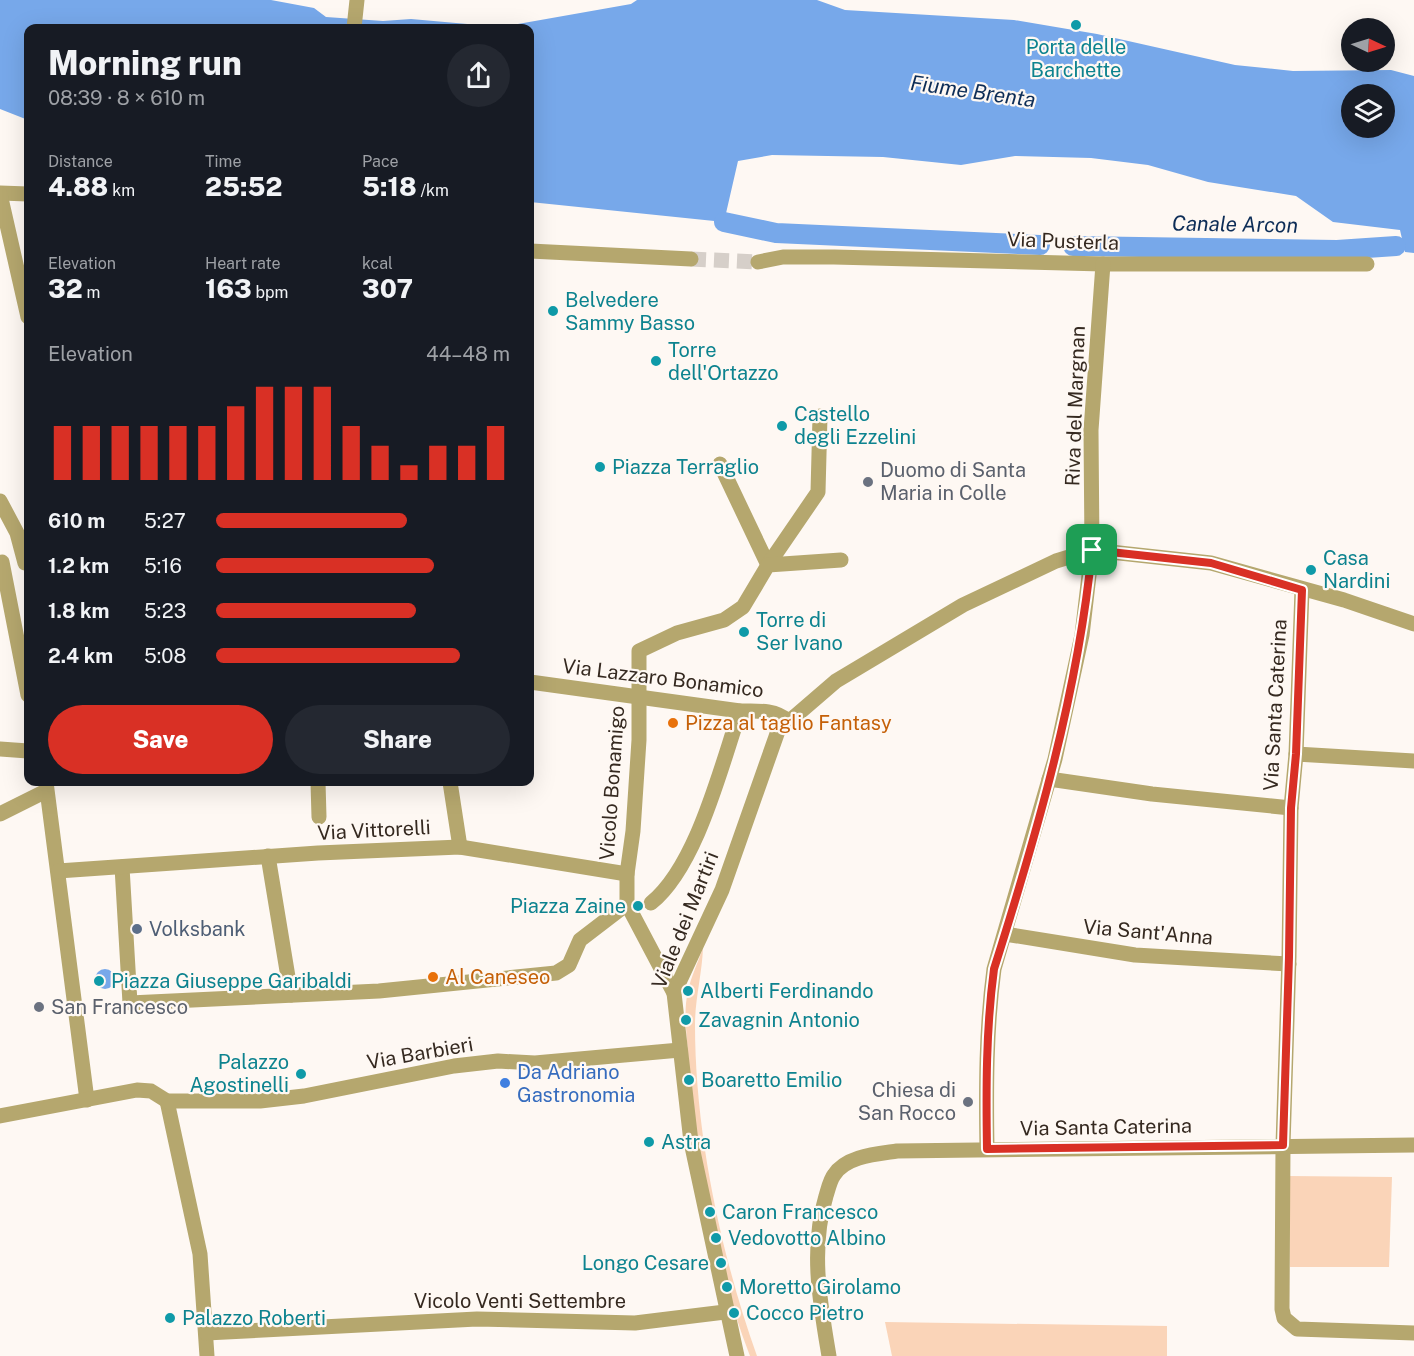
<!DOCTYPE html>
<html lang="en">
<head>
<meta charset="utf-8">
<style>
	:root { --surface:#171b24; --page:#242831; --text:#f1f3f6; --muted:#9ea1a6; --accent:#d93025 }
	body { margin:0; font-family:"Public Sans",sans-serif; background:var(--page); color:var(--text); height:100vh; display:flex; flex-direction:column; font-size:22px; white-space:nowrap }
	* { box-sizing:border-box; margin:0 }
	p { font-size:20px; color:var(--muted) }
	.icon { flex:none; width:33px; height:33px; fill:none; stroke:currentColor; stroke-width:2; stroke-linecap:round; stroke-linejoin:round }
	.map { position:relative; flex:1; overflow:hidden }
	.drawer { position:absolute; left:24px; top:24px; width:510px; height:762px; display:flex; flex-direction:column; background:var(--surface); border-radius:12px; box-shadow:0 6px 24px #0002 }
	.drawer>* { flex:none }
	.needle { width:39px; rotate:94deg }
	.fabs { position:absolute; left:1341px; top:18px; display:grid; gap:12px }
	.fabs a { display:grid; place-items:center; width:54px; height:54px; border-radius:50%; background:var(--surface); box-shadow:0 6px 24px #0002; font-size:30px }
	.pin { position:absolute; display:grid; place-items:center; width:51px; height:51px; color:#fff; margin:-26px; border-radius:12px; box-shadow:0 3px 9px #0006 }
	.round { display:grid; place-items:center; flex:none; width:63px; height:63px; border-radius:32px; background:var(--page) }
	.head { display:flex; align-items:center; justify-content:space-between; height:102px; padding:0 24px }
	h1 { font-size:33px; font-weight:800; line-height:45px }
	.metrics { display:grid; grid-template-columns:repeat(3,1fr); gap:9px; height:102px; padding:6px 24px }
	.metrics div { display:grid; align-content:center }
	.metrics b { font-size:26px; font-weight:800 }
	.metrics small { font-size:16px; font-weight:400 }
	.metrics p { font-size:16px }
	.chart { height:168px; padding:12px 24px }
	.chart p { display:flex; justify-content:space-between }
	.chart svg { width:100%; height:108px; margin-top:6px; stroke:var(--accent); stroke-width:6 }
	.primary-button { display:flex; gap:12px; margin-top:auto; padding:12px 24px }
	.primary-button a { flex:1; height:69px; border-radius:36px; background:var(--accent); color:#fff; font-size:24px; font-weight:800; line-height:69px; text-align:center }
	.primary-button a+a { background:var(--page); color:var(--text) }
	ul { padding:0 24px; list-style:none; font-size:20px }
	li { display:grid; grid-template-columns:96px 72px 1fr; align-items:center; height:45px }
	li i { height:15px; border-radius:8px; background:var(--accent) }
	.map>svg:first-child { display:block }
</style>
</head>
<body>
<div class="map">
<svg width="1414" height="1356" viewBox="0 0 1414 1356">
	<rect width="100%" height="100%" fill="#fef8f3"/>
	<g fill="#fad4b8">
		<path d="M703,948C702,974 695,999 695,1025C695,1133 721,1255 757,1356H750C715,1266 695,1152 688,1055C687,1035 683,1012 688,991C691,977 698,962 703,948Z"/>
		<polygon points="1289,1176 1392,1177 1389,1267 1290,1267"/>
		<polygon points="885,1322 1167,1326 1167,1356 892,1356"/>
	</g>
	<g fill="#77a8ea" fill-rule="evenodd">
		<path d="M0,0H271L314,8L326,17L383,21L411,19L501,27L631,4L637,0H817L845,10L1014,20L1097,34L1235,65L1293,71L1391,70L1414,76V253L1405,252L1400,230L1333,222L1296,196L1208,182L1148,165L1091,158L1015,156L961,165L883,157L772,155L738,161L724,222L530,202V28H28V120L0,109ZM1352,94H1384V128H1352Z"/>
		<circle cx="105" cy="979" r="10"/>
	</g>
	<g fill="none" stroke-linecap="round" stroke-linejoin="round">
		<g stroke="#77a8ea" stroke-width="20">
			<polyline points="724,222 776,233 1040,245"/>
			<polyline points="1073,246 1337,250 1396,246"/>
		</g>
		<polyline stroke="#d6cfc9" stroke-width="15" stroke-dasharray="15 8" stroke-linecap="butt" points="691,259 758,262"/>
		<g stroke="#b5a76e" stroke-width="15">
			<polyline points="354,28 357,0"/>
			<polyline points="0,193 28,194"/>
			<polyline points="0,194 28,317"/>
			<polyline points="530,251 691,259"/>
			<polyline points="758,262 783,257 834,257 1103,264 1367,264"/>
			<polyline points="720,464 768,565"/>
			<polyline points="0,501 17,533 25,563"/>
			<polyline points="2,562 28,695"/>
			<polyline points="768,565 818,492 820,416"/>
			<polyline points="1302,590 1296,754 1291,808 1289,957 1283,1145 1282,1309 1284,1318 1297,1329 1414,1333"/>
			<path d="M530,682L740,711C756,711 775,709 788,721"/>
			<polyline points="0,749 28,751"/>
			<polyline points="1296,754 1414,761"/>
			<polyline points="1049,779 1152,794 1291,808"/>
			<polyline points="46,782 87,1100"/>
			<polyline points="318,782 319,817"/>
			<polyline points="450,782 460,847"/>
			<polyline points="0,814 46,791"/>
			<polyline points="268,856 291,995"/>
			<polyline points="122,867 130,1003 379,991 556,973 569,965 580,940 627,904"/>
			<polyline points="58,871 318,853 460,847 627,874"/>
			<path d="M651,903C697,866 721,766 740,711"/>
			<polyline points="1005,934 1135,955 1289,964"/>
			<polyline points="674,993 627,904 627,874 633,831 639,740 639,651 677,633 724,620 743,607 768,565 841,560"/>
			<polyline points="167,1101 200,1254 207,1356"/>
			<polyline points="0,1116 137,1090 151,1091 167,1101 260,1101 304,1096 454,1066 498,1061 535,1063 680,1050"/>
			<path d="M987,1149C986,1089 986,1029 994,969L1055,759L1082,635L1092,550L1091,430L1103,264"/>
			<polyline points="206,1333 477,1319 635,1323 725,1312"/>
			<polyline points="737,1356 691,1142 674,993 722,890 778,731 836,681 963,605 1056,561 1092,550 1211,563 1344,600 1414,624"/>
			<path d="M829,1356C820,1303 810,1249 826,1196C828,1190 830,1180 834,1175C846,1156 877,1154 897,1151L1414,1145"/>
		</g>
	</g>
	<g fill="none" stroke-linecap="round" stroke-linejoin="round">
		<g stroke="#fff" stroke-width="12">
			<path id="route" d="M1092,550L1211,563L1302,590L1296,754L1291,808L1289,957L1283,1145L987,1149C986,1089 986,1029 994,969C1037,833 1078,693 1092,550Z"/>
		</g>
		<use href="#route" stroke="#d93025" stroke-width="8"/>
	</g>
	<g fill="#0f9aa8" stroke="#fef8f3" stroke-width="2">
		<circle cx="1076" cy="25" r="6"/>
		<circle cx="553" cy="311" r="6"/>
		<circle cx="656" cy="361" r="6"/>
		<circle cx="782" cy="426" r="6"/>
		<circle cx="600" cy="467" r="6"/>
		<circle cx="1311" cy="570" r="6"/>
		<circle cx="744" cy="632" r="6"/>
		<circle cx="638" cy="906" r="6"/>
		<circle cx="99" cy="981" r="6"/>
		<circle cx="688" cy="991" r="6"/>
		<circle cx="686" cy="1020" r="6"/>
		<circle cx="301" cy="1074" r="6"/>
		<circle cx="689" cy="1080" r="6"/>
		<circle cx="649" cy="1142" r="6"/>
		<circle cx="710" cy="1212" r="6"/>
		<circle cx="716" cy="1238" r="6"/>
		<circle cx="721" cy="1263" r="6"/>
		<circle cx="727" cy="1287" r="6"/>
		<circle cx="734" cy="1313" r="6"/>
		<circle cx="170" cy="1318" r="6"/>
	</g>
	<g fill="#6b7280" stroke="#fef8f3" stroke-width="2">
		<circle cx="868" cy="482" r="6"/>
		<circle cx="39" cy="1007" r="6"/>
		<circle cx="968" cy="1102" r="6"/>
	</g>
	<g fill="#e8710a" stroke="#fef8f3" stroke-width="2">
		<circle cx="673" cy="723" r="6"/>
		<circle cx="433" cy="977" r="6"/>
	</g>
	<circle fill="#5c6f8a" stroke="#fef8f3" stroke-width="2" cx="137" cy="929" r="6"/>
	<circle fill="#3f7fe0" stroke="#fef8f3" stroke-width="2" cx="505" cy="1083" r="6"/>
	<g text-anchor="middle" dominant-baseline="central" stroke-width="4.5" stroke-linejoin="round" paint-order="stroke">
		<g font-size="20" fill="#0d838f" stroke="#fef8f3" text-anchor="start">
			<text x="1076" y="47" text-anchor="middle">Porta delle<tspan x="1076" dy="23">Barchette</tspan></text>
			<text x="565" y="300">Belvedere<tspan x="565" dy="23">Sammy Basso</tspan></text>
			<text x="668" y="350">Torre<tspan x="668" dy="23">dell'Ortazzo</tspan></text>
			<text x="794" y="414">Castello<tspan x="794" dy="23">degli Ezzelini</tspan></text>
			<text x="612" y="467">Piazza Terraglio</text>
			<text x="1323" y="558">Casa<tspan x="1323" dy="23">Nardini</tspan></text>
			<text x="756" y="620">Torre di<tspan x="756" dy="23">Ser Ivano</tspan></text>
			<text x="626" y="906" text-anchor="end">Piazza Zaine</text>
			<text x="111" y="981">Piazza Giuseppe Garibaldi</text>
			<text x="700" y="991">Alberti Ferdinando</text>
			<text x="698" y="1020">Zavagnin Antonio</text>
			<text x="289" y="1062" text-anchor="end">Palazzo<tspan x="289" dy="23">Agostinelli</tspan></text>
			<text x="701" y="1080">Boaretto Emilio</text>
			<text x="661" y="1142">Astra</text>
			<text x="722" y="1212">Caron Francesco</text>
			<text x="728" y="1238">Vedovotto Albino</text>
			<text x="709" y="1263" text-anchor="end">Longo Cesare</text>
			<text x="739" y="1287">Moretto Girolamo</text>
			<text x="746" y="1313">Cocco Pietro</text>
			<text x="182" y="1318">Palazzo Roberti</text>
		</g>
		<g font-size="20" fill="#352920" stroke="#fef8f3">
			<text transform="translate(1063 241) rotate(2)">Via Pusterla</text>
			<text transform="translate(1075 406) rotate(-88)">Riva del Margnan</text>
			<text transform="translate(663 678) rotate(7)">Via Lazzaro Bonamico</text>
			<text transform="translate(1275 705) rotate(-87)">Via Santa Caterina</text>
			<text transform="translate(612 783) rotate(-86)">Vicolo Bonamigo</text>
			<text transform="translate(374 830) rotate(-3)">Via Vittorelli</text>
			<text transform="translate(685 920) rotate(-68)">Viale dei Martiri</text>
			<text transform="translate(1148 932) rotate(5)">Via Sant'Anna</text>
			<text transform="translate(420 1053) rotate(-10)">Via Barbieri</text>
			<text transform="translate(1106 1127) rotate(-1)">Via Santa Caterina</text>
			<text x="520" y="1301">Vicolo Venti Settembre</text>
		</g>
		<g font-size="20" fill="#5b616d" stroke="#fef8f3" text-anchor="start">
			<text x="880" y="470">Duomo di Santa<tspan x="880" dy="23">Maria in Colle</tspan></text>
			<text x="51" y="1007">San Francesco</text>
			<text x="956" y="1090" text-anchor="end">Chiesa di<tspan x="956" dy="23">San Rocco</tspan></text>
		</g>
		<g font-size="20" fill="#c56008" stroke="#fef8f3" text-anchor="start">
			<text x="685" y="723">Pizza al taglio Fantasy</text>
			<text x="445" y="977">Al Caneseo</text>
		</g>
		<g font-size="20" fill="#4e5e75" stroke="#fef8f3" text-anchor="start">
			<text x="149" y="929">Volksbank</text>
		</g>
		<g font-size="20" fill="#366cbe" stroke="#fef8f3" text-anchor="start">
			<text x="517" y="1072">Da Adriano<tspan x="517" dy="23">Gastronomia</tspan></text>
		</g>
		<g font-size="21" font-style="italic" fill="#0d2d57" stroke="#fef8f3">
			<text transform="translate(973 91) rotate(8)">Fiume Brenta</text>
			<text transform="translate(1235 224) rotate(1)">Canale Arcon</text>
		</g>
	</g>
</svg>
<div class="fabs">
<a><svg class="needle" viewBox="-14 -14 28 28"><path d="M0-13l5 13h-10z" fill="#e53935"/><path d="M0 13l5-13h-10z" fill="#9ea1a6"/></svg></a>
<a><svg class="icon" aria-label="layers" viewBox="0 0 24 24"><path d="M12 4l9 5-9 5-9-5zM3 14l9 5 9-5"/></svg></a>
</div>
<div class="pin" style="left:1092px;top:550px;background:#1e9e55"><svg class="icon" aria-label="arrive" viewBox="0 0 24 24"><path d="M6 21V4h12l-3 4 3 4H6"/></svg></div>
<section class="drawer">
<div class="head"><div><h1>Morning run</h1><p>08:39 · 8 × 610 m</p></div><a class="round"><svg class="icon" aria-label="share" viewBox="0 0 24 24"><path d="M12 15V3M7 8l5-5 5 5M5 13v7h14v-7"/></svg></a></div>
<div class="metrics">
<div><p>Distance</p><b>4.88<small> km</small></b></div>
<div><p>Time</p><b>25:52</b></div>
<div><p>Pace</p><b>5:18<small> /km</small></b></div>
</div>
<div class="metrics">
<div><p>Elevation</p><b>32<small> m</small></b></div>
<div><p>Heart rate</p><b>163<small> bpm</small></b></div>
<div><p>kcal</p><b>307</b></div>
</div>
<div class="chart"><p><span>Elevation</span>44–48 m</p>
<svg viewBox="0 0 160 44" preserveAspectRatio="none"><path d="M5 44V22M15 44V22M25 44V22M35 44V22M45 44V22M55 44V22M65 44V14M75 44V6M85 44V6M95 44V6M105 44V22M115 44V30M125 44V38M135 44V30M145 44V30M155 44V22"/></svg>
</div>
<ul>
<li><b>610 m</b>5:27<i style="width:65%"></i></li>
<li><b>1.2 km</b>5:16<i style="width:74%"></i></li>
<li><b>1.8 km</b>5:23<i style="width:68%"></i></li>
<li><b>2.4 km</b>5:08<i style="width:83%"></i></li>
</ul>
<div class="primary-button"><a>Save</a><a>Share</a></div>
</section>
</div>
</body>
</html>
